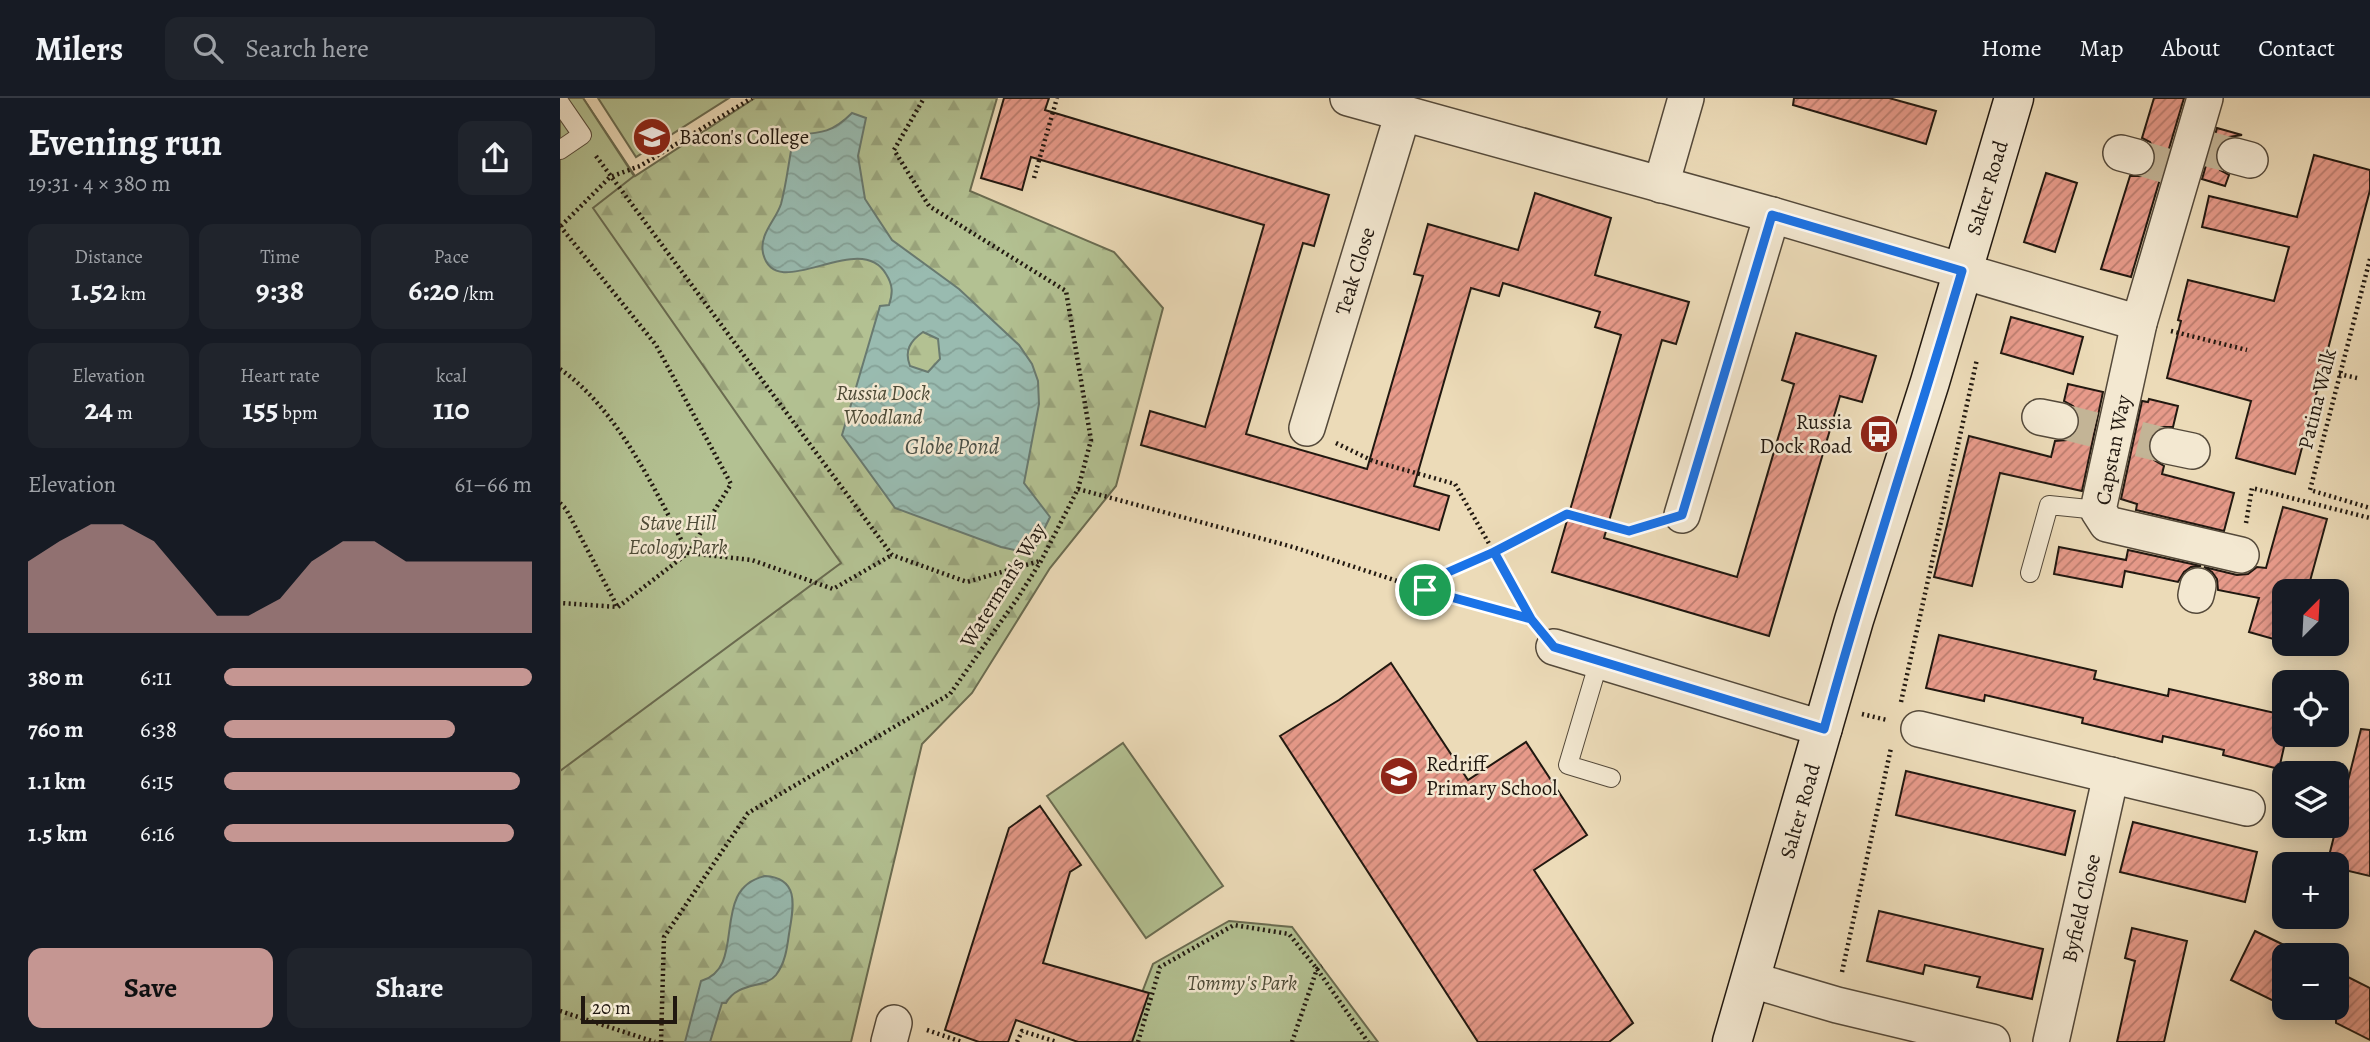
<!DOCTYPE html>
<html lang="en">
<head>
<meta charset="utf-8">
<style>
	:root { --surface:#171b24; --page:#20242c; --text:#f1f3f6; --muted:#9ea1a6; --line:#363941; --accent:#c59692 }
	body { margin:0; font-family:Alegreya,serif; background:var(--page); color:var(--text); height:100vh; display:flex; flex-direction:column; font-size:26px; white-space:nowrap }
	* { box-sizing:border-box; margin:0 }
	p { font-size:23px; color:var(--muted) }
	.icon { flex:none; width:38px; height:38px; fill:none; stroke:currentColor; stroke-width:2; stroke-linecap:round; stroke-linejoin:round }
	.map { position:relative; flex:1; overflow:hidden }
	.panel { display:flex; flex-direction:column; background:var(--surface); width:560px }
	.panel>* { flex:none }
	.needle { width:46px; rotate:24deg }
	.fabs { position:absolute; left:1712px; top:481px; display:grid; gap:14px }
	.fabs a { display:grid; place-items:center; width:77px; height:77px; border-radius:14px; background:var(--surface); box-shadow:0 4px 18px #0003; font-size:35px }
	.scale { position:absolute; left:21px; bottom:18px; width:96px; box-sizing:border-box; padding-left:7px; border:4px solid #211810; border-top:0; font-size:19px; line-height:24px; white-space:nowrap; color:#211810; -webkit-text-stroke:5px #f3e8d1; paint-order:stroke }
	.pin { position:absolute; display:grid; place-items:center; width:60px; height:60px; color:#fff; margin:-30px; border:4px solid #fff; border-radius:50%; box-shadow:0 2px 7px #0007 }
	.round { display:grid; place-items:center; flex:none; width:74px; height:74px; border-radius:14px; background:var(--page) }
	.summary { display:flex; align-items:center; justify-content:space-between; height:119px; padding:0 28px }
	h1 { font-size:38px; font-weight:600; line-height:52px }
	.metrics { display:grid; grid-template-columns:repeat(3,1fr); gap:10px; height:119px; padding:7px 28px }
	.metrics div { display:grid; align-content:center; border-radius:14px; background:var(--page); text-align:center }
	.metrics b { font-size:30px; font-weight:600 }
	.metrics small { font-size:19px; font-weight:400 }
	.metrics p { font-size:19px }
	.chart { height:196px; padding:14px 28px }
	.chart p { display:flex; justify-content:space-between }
	.chart svg { width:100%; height:126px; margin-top:7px; fill:var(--accent); opacity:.7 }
	.cta { display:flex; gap:14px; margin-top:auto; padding:14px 28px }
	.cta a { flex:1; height:80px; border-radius:14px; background:var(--accent); color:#111; font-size:28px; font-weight:600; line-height:80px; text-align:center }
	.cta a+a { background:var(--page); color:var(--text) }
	ul { padding:0 28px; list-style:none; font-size:23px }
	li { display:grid; grid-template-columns:112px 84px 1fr; align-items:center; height:52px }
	li i { height:18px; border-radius:9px; background:var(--accent) }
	header { display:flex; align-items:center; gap:42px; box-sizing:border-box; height:98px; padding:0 35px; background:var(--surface); border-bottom:2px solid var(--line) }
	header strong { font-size:33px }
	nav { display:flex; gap:38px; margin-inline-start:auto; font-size:24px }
	.search { width:490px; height:63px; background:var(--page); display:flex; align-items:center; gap:18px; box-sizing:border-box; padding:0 24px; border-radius:14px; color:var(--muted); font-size:26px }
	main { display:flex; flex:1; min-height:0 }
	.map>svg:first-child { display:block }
</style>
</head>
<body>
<header>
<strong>Milers</strong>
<div class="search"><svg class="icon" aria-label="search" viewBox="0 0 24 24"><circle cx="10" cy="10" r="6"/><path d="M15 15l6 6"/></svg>Search here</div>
<nav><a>Home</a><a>Map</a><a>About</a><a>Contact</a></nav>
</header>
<main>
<section class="panel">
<div class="summary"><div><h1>Evening run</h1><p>19:31 · 4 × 380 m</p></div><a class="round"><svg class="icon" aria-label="share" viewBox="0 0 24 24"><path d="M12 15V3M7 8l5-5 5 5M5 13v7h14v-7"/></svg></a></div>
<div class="metrics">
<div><p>Distance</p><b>1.52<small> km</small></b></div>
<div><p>Time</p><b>9:38</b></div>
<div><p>Pace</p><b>6:20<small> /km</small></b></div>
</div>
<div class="metrics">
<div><p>Elevation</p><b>24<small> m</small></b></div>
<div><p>Heart rate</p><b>155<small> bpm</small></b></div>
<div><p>kcal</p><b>110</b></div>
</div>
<div class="chart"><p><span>Elevation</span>61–66 m</p>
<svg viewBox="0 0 160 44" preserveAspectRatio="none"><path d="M0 44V19L10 12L20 6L30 6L40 12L50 25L60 38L70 38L80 32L90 19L100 12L110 12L120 19L130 19L140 19L150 19L160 19V44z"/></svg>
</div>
<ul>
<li><b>380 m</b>6:11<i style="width:100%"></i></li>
<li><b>760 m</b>6:38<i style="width:75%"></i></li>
<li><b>1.1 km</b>6:15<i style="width:96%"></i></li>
<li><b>1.5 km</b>6:16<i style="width:94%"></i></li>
</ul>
<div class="cta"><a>Save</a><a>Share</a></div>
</section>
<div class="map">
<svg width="1810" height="944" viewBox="0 0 1810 944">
	<defs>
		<pattern id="forest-firs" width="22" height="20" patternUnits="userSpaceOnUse" patternTransform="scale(1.75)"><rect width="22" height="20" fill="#b3c192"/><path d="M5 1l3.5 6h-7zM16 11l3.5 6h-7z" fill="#9aa57d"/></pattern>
		<pattern id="water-waves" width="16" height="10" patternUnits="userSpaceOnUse" patternTransform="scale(1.75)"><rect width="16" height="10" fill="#99bbb0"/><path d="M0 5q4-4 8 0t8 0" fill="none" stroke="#84a096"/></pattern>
		<pattern id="building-hatch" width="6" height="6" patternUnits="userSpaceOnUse" patternTransform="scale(1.75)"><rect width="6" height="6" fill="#e79a8a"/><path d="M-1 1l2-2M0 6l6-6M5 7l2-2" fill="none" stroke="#bb7d6f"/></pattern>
	</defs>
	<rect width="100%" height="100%" fill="#ecdbb8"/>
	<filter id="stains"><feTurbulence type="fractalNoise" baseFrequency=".00286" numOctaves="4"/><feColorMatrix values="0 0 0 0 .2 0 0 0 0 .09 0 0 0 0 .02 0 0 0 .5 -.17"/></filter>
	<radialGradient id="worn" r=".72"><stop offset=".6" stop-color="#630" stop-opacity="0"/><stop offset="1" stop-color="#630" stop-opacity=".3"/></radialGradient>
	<polygon fill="url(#forest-firs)" stroke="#6a6c51" stroke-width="2" points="7,0 23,0 75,78 195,0 437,0 410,93 554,154 603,210 556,388 490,470 412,595 362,646 291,944 0,944 0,450 51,293"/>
	<g fill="#b3c192" stroke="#6a6c51" stroke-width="2">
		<polygon points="0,0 23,0 74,78 33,110 281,465 0,673"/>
		<polygon points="38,0 169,0 76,59"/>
		<polygon points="563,645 663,788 586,840 487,698"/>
		<polygon points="669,823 732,829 818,944 563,944 593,866"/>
	</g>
	<g fill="url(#water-waves)" stroke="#697a70" stroke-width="2" fill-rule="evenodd">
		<path d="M292,15L306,20L298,58L305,101L332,142L399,191L459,247L472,266L478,283L479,306L464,385L490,419L472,456L441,449L335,410L282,337L320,208L329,207C333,195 333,187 326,176C299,130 215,208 203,155C199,136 216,122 221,106C227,84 229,60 234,37C261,35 272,35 292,15ZM363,234L378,241L380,261L368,274L350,268C344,253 350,243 363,234Z"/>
		<path d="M205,778C241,780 233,811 229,836C227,851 225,865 216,877C205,891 178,883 166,905H162L150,944H125L141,883C189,869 148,791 205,778Z"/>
	</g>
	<g fill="url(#building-hatch)" stroke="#211810" stroke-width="2">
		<polygon points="444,0 489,0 485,12 769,97 754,148 743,145 686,336 807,371 863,178 854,176 868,126 958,152 975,95 1051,120 1035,177 1129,204 1116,246 1102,242 1044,440 1177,479 1234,286 1222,282 1236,235 1316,258 1302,304 1280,298 1209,538 992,474 1061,237 1035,229 1040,214 943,185 939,198 911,190 854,388 889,398 879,432 581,347 590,313 645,329 704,127 471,59 462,92 421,80"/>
		<polygon points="1234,0 1329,0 1376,13 1366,46 1233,7"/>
		<polygon points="1594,0 1624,0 1571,179 1541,171 1570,78 1582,78 1591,73 1595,65 1595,53 1590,44 1582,40"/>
		<polygon points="1657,30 1682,37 1669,39 1661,43 1656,52 1656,64 1660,72 1669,77 1665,88 1642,81"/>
		<polygon points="1754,57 1810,72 1810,92 1735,376 1676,360 1691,303 1607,280 1621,223 1618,222 1628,182 1714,203 1729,149 1642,129 1649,98 1737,119"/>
		<polygon points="1486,75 1517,85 1495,154 1464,144"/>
		<polygon points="1451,219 1523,239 1513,276 1441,255"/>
		<polygon points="1508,286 1543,294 1522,393 1440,375 1412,488 1374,479 1409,338 1491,359 1495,343 1507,342 1516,336 1520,328 1519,316 1513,308 1504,303"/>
		<polygon points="1589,301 1618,308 1613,329 1601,329 1593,335 1589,343 1589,355 1594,362 1604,368 1602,376 1674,395 1664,433 1576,412 1577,406 1561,401 1582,303 1588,304"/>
		<polygon points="1723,409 1767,421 1747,494 1724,494 1724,544 1689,534 1699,500 1658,492 1657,481 1652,474 1644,469 1677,477 1688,476 1697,469 1706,470"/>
		<polygon points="1499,449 1566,462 1568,452 1641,468 1631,469 1624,474 1618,484 1565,473 1562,489 1494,476"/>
		<polygon points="1379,537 1536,573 1534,581 1608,598 1609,591 1724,617 1724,649 1719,671 1663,657 1664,652 1603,638 1602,644 1522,625 1523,620 1425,597 1424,603 1366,590"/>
		<polygon points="831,565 908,682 966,644 1027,737 974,772 1073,925 1049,944 918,944 720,638 779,602"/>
		<polygon points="1801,631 1810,632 1810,778 1776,770 1776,766 1767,766"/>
		<polygon points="1346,673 1515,713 1505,757 1336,717"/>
		<polygon points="480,708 521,767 510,774 483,865 589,895 572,944 518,944 456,922 448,944 419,944 385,932 449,730"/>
		<polygon points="1573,724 1697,754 1685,804 1560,774"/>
		<polygon points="1319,813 1483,851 1472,901 1417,889 1420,879 1365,867 1363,876 1307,863"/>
		<polygon points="1572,830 1627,843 1604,944 1557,944 1575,863 1565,860"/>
		<polygon points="1695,833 1724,847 1724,908 1671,882"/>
		<polygon points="1776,873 1810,890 1810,942 1776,925"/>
	</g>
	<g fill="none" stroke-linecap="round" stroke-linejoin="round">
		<g stroke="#c3b496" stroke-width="35" stroke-dasharray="35 18" stroke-linecap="butt">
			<polyline points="1648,51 1675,58"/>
			<polyline points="1576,59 1607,68"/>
			<polyline points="1500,323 1536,332"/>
			<polyline points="1579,341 1608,348"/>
		</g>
		<g stroke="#54493a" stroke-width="20">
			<g id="lane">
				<polyline points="0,5 22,37 0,52"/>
				<polyline points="1470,475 1489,407 1538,412"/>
				<polyline points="1039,563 1008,667 1051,680"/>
			</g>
		</g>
		<g stroke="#54493a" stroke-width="38">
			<g id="street">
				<polyline points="788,0 1212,117 1579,225"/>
				<polyline points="1645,0 1579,225 1538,412 1547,426 1681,457"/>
				<polyline points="1561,55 1576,59"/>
				<polyline points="1675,58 1690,62"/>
				<polyline points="1101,87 1126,0"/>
				<polyline points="1480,319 1500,323"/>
				<polyline points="747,330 843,15"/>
				<polyline points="1608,348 1632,353"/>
				<polyline points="1122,417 1212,117"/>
				<polyline points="1636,497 1638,488"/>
				<polyline points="994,549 1264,631"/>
				<polyline points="1359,631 1687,710"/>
				<polyline points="1192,882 1277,907 1432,944"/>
				<polyline points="329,944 334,925"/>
				<polyline points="1491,944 1551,677"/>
			</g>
		</g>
		<g stroke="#211810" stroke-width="41">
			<polyline id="secondary" points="1172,944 1294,522 1370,284 1454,0"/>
		</g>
		<g stroke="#211810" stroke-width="4.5" stroke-dasharray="2 3.5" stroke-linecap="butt">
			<polyline points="36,58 332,457 407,484 480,463"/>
			<polyline points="474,80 497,0"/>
			<polyline points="0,128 96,247 171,386 128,455 58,509 0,505"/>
			<polyline points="1,128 50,79 80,68 192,0"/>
			<polyline points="1810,161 1750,392 1810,410"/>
			<polyline points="1611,233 1687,252"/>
			<path d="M0,271C58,311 96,394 128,455L192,462L273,491L332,457"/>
			<polyline points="1779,276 1797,280"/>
			<polyline points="776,345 813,363 895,386 972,521"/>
			<polyline points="518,391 733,449 865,492 971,521"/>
			<polyline points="0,405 6,411 57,508"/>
			<polyline points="1686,425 1692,390 1810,420"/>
			<polyline points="865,491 877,479 934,454 1007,416 1069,433 1093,426"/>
			<polyline points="1341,604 1417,261"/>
			<polyline points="1302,616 1327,622"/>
			<polyline points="1282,874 1331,650"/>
			<polyline points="0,913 95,944"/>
			<polyline points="367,932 402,944"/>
			<polyline points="101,944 104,839 188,715 390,596 459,498 481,463 518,391 531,342 506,193 369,108 334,52 364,0"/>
			<polyline points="457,944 462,933 497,944"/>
			<polyline points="578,944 600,869 674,827 729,836 757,871 808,944"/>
			<polyline points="732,944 757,871 762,868"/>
		</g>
		<use href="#lane" stroke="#f3e8d1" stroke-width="18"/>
		<use href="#street" stroke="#f3e8d1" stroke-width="35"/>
		<use href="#secondary" stroke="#f3e8d1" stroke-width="38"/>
	</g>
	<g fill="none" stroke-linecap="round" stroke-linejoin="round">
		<g stroke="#fff" stroke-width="14">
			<path id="route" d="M865,492L971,521L934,454L1007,416L1069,433L1122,417L1212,117L1402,173C1357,326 1306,477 1264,631L994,549L971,521L934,454L877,479L865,492"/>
		</g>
		<use href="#route" stroke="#1a73e8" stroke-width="9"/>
	</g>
	<defs>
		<g id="school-disc" transform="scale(2.0125)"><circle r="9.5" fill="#8f2418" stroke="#f3e8d1"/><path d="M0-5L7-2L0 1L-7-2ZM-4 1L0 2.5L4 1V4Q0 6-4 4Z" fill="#fff"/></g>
		<g id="bus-disc" transform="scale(2.0125)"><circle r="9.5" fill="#8f2418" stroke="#f3e8d1"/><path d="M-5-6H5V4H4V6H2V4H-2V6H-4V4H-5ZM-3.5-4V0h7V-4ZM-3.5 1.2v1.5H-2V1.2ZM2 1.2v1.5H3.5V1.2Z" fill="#fff"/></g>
	</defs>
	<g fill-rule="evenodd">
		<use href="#school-disc" x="92" y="39"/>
		<use href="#bus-disc" x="1319" y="336"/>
		<use href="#school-disc" x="839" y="678"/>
	</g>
	<g text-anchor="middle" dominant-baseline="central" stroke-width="5" stroke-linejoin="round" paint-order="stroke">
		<g font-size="21" fill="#211810" stroke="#f3e8d1" text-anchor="start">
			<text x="119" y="39">Bacon's College</text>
			<text x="1292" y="324" text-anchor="end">Russia<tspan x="1292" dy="24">Dock Road</tspan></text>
			<text x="866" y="666">Redriff<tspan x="866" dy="24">Primary School</tspan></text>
		</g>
		<g font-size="21" fill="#211810" stroke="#f3e8d1">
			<text transform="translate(1427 90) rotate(-73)">Salter Road</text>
			<text transform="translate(795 173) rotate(-73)">Teak Close</text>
			<text transform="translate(1757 301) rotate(-76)">Patina Walk</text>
			<text transform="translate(1553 352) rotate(-79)">Capstan Way</text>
			<text transform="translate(443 487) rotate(-58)">Waterman's Way</text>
			<text transform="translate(1240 713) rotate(-74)">Salter Road</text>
			<text transform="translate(1521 810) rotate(-77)">Byfield Close</text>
		</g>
		<g font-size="21" font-style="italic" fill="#4d4b37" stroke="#f3e8d1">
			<text x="323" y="295">Russia Dock<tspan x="323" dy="24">Woodland</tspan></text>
			<text x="118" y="425">Stave Hill<tspan x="118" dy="24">Ecology Park</tspan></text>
			<text x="682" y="885">Tommy's Park</text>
		</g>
		<g font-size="23" font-style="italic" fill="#4b5148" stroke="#f3e8d1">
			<text x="392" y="348">Globe Pond</text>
		</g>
	</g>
	<rect width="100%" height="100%" filter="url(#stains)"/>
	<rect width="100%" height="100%" fill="url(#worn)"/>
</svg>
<div class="fabs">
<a><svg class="needle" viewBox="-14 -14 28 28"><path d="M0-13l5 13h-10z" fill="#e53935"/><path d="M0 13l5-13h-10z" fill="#9ea1a6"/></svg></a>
<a><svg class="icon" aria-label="locate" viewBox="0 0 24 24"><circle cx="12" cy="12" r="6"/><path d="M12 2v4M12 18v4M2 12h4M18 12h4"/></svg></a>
<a><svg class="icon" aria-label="layers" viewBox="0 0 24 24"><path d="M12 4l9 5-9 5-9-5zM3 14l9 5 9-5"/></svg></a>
<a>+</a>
<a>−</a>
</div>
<div class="scale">20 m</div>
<div class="pin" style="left:865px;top:492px;background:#1e9e55"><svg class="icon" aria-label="arrive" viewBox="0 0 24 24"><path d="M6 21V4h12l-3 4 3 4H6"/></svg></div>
</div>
</main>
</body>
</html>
